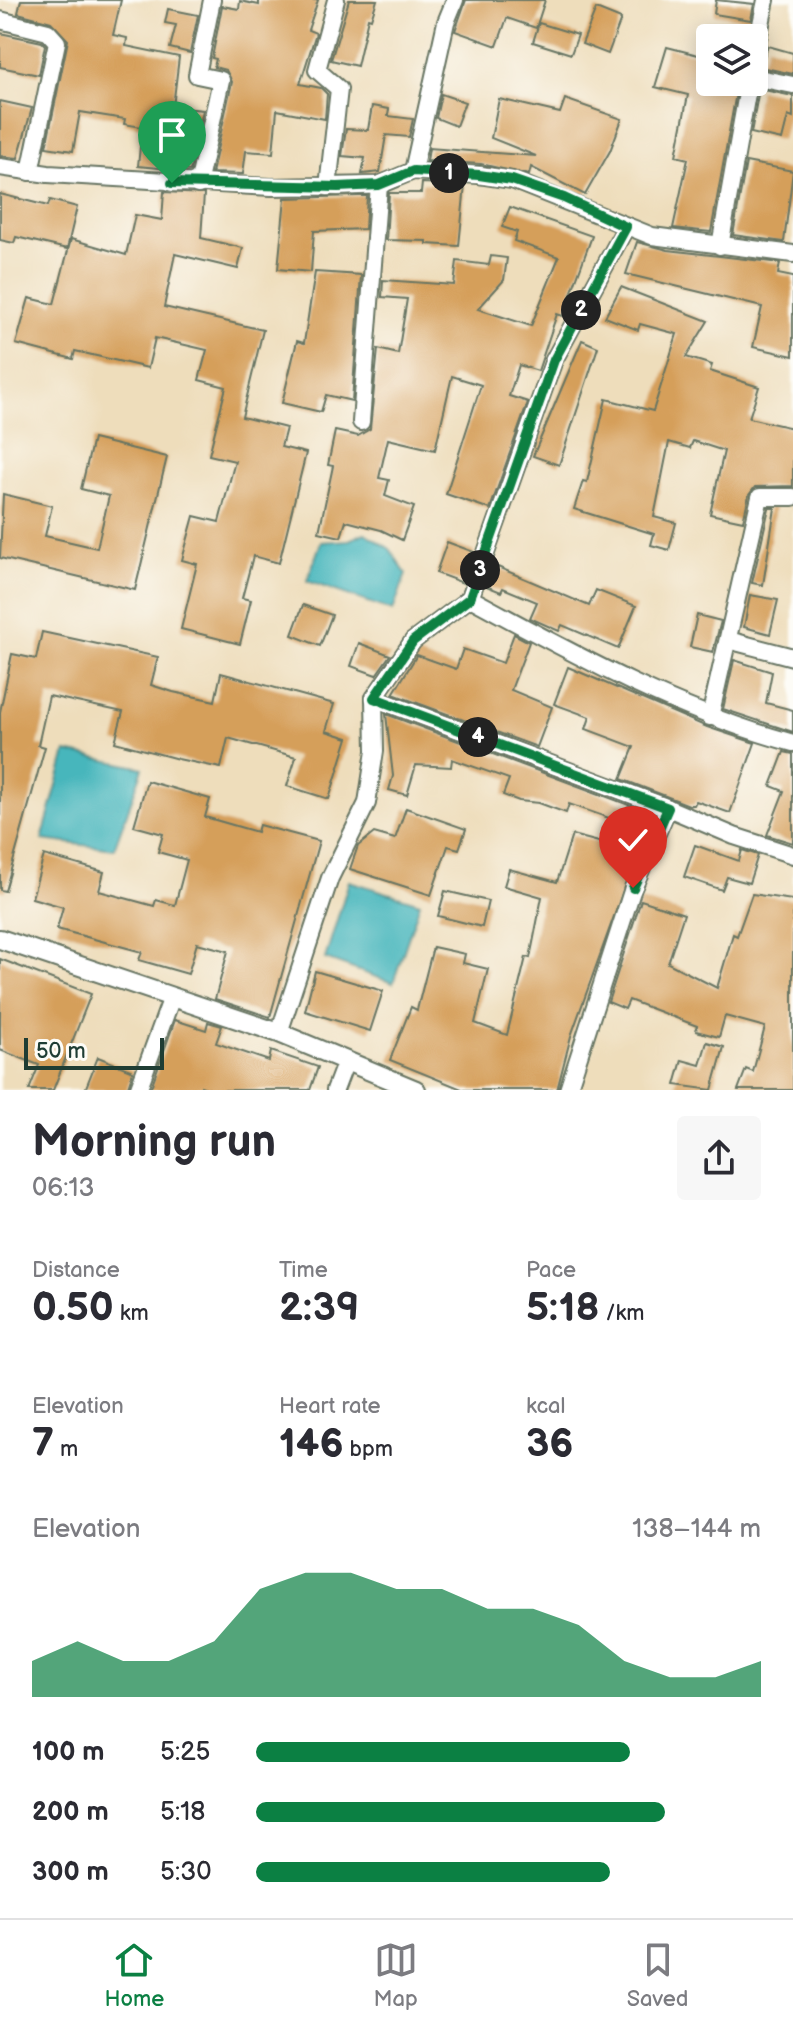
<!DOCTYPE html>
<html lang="en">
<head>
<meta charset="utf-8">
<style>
	:root { --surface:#fff; --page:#f7f7f7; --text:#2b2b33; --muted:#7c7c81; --line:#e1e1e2; --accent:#0b8043 }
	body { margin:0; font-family:"Balsamiq Sans",sans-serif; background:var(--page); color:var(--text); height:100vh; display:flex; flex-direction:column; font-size:30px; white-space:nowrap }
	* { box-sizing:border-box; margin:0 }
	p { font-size:26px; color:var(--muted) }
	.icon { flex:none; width:44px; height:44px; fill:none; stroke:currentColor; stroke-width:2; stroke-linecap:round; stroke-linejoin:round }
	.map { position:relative; height:1090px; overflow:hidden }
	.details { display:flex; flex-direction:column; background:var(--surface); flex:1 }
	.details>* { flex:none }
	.tools { position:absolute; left:696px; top:24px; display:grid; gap:16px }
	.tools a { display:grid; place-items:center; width:72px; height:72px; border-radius:8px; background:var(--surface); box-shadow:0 4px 20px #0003; font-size:40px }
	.scale { position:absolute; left:24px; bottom:20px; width:140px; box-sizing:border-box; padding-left:8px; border:4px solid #1f3d34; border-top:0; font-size:22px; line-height:28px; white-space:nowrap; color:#1f3d34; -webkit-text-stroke:6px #fdfcf7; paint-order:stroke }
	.pin { position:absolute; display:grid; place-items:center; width:68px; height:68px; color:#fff; margin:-82px -34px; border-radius:50% 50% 50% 0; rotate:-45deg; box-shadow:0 0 8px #0007 }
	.pin .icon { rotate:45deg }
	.km { position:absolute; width:40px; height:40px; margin:-20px; border-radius:50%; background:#222; color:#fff; font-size:22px; line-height:40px; text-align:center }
	.round { display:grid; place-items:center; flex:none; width:84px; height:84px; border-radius:8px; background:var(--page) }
	.summary { display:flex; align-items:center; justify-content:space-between; height:136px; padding:0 32px }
	h1 { font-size:44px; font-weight:700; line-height:60px }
	.stats { display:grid; grid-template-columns:repeat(3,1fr); gap:12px; height:136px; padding:8px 32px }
	.stats div { display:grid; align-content:center }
	.stats b { font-size:40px; font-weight:700 }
	.stats small { font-size:22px; font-weight:400 }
	.stats p { font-size:22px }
	.chart { height:224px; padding:16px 32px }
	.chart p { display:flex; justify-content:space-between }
	.chart svg { width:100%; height:144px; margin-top:8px; fill:var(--accent); opacity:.7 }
	ul { padding:0 32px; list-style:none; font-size:26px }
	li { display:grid; grid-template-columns:128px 96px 1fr; align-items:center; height:60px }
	li i { height:20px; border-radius:10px; background:var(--accent) }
	.menu { display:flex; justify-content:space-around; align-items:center; height:112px; border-top:2px solid var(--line); background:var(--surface); font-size:22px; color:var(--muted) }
	.menu a { display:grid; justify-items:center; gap:4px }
	.menu .current { color:var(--accent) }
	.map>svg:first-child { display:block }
</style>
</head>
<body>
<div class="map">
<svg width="793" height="1090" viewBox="0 0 793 1090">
	<rect width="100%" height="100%" fill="#fdfcf7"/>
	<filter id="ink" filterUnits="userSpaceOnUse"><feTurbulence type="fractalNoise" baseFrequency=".0125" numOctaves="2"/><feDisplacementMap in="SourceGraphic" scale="16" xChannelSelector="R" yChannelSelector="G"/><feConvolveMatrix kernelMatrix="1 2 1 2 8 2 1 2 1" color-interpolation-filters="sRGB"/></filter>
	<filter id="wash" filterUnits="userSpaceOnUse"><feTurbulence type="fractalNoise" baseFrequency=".006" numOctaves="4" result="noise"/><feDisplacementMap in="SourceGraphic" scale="32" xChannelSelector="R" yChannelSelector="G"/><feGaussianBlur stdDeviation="1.8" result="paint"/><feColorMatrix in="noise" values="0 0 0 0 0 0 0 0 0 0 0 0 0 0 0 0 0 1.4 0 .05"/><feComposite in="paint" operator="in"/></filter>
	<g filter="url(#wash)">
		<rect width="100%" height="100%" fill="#edb"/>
		<g fill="#46b6bc" stroke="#327a78" stroke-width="2">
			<polygon points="365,533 390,549 406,574 393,611 307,581 321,542 349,540"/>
			<polygon points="66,752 143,768 114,849 42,840"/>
			<polygon points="349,881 420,903 393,983 325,959"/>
		</g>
		<g id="blocks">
			<g fill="#d59f5a">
				<polygon points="21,0 121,0 113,35 127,38 126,46 179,57 173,107 203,110 190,171 138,166 142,127 124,124 125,119 80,112 73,151 46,147 68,40 51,22 18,13"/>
				<polygon points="259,0 318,0 308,30 316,33 300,84 321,88 327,94 325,119 277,110 273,153 246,151 243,174 212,173 232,82 226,70 214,67 216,59 212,58 222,6 239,9 240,1 259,5"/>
				<polygon points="349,0 377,0 371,19 368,18 357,66 331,60"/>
				<polygon points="466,0 545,0 536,28 507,18 497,46 455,31"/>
				<polygon points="716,0 754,4 751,20 714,14"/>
				<polygon points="168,9 198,15 190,53 170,48 176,25 165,23"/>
				<polygon points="596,9 621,19 608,54 582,44"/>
				<polygon points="539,23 578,35 571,54 533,42"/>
				<polygon points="0,33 42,42 45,45 39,75 0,67"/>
				<polygon points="768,46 793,53 793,74 760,67"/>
				<polygon points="667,47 710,58 710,82 738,82 711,232 673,228 688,159 676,156 688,95 655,87"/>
				<polygon points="759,89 793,96 793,118 788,116 782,140 751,133"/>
				<polygon points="441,94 465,102 456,126 436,118"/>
				<polygon points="499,99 560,113 565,99 622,119 610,151 585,195 531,167 529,175 481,164 427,161 429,148 536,156 491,138"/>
				<polygon points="0,101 32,108 18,158 0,156"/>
				<polygon points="372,106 389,109 388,116 413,119 409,137 386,135 380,172 362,174 365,158 342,156 346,129 368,130"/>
				<polygon points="746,162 793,171 784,242 733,235"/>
				<polygon points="422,183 465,185 459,246 427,244 427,241 386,240 389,193 421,193"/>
				<polygon points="164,192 204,194 201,238 243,248 238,269 175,254 164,307 263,330 242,417 286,428 281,447 306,453 279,563 253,556 242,598 251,600 240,644 181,629 197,564 182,560 194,516 219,522 235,461 209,455 226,387 199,380 207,350 155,338 148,368 75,351 73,359 16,344 29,298 54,304 71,239 126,255 135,215 162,220"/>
				<polygon points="0,194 48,206 50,200 77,207 67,249 16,237 14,243 0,240"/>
				<polygon points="359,196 367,196 365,229 314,231 311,272 278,269 285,198"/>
				<polygon points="510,207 592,236 563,316 557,314 538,371 519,365 509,396 528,402 490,509 446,494 481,385 452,376 435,450 388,439 379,478 389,480 385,496 414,507 402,540 381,530 346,521 341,537 319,532 333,466 328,465 335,431 358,436 370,429 378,349 398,354 407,299 382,297 383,280 454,285 457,261 489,265 491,256 507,258 504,280 478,309 531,326 559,257 514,241 517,232 502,227"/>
				<polygon points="637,242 668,250 780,263 778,274 793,277 793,356 753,347 762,307 626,274"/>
				<polygon points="315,272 361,275 352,401 326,395 321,412 282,403 297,341 304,343"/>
				<polygon points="621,287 708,321 686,357 712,365 710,371 759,387 749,418 793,428 793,486 755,487 749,495 743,521 710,514 724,451 693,441 690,448 669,442 654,517 676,523 669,550 651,545 654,534 574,509 583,481 587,482 606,399 653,411 677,334 640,324 638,330 605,317"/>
				<polygon points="582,340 598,347 559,465 533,456"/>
				<polygon points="93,439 167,457 135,590 0,558 3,494 52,506 45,536 97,548 109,496 81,489"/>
				<polygon points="769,508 775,508 763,585 752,583"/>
				<polygon points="447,542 474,552 463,583 436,573"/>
				<polygon points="493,565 589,606 596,590 636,606 618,649 562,625 559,631 530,618 537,602 503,588 501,592 486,586"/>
				<polygon points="750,595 778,600 770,634 744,627"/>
				<polygon points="303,605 332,615 320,646 292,635"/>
				<polygon points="697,615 721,621 713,652 690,647"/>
				<polygon points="42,632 158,657 151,685 173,692 215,701 221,673 334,704 326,731 348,738 329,799 287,786 296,757 228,738 221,768 178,759 115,742 123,712 49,696 38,745 45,747 5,891 0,890 0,712 12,654 36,659"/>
				<polygon points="514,634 529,642 511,690 552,707 537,747 393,694 417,655 456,669 463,649 503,663"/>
				<polygon points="359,643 390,655 376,675 351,666"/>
				<polygon points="734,660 772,672 766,703 793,710 793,732 723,709"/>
				<polygon points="568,667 707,727 755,743 730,813 696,801 694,805 689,805 621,779 634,747 586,729 590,717 554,704"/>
				<polygon points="386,714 653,814 646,831 569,804 566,813 539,803 519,801 503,795 509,779 452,759 451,767 416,765 407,795 389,790 393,776"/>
				<polygon points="784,752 793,754 793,843 767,835 784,791 771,786"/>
				<polygon points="147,781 210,799 205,817 257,832 259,825 319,841 270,1017 215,999 228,951 197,943 188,974 139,960 142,952 57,929 63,907 32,898 44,855 104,872 99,891 154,906 156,900 175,905 187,860 158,852 163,834 134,826"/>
				<polygon points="406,808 466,829 459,849 448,846 431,895 350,869 358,846 374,833 395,839"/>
				<polygon points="572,835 637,852 571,1036 557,1090 464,1090 390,1060 411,1007 417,1010 433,947 465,954 463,963 488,969 475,1023 507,1035 526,957 530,958 542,897 504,886 509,869 557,882"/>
				<polygon points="695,845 739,861 742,850 758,855 749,883 727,877 722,890 684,877"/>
				<polygon points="445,891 488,901 482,927 438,916"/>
				<polygon points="752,894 793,900 793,1090 738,1090 746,1069 753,1072 765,1027 725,1016 719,1037 696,1031 697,1026 629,1000 625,1009 608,1002 641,900 684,914 668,963 717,988 733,934 737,936"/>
				<polygon points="0,959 91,994 53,1090 29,1090 39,1065 0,1050"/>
				<polygon points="315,971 383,991 370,1031 305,1011"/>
				<polygon points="175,1020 206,1030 208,1022 222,1026 216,1043 269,1061 271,1051 318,1067 310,1090 212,1090 201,1086 200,1090 150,1090"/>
				<polygon points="707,1042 724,1047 712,1090 675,1085 682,1060 700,1065"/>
				<polygon points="98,1057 133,1071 127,1090 85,1090"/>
			</g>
		</g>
	</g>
	<g filter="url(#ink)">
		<use href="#blocks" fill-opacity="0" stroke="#677563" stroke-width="2"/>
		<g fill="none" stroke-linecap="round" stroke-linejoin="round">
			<g stroke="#677563" stroke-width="20">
				<g id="minor">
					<polyline points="0,20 48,32 57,42 30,172"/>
					<polyline points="754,58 766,0"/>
					<polyline points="754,77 793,85"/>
					<polyline points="0,167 48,174 271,187 379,185 413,171 479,175 512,180 652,236 793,254"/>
					<polyline points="413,171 446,22 455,0"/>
					<polyline points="198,185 221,80 197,75 212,0"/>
					<polyline points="328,187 339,89 317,70 336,0"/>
					<path d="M626,227L554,360L470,598C575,655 678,712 793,743"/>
					<polyline points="720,246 749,82"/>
					<polyline points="361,422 379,185"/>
					<polyline points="728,640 793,657"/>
					<polyline points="374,698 668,808 734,836 793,855"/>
					<polyline points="710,717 760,497 793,497"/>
					<polyline points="279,1033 330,878 367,803 375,751 374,698 413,641 470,598"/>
					<polyline points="138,1090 172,997"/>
					<polyline points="335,1090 346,1061"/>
					<polyline points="568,1090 633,888 668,808"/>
				</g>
			</g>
			<g stroke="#677563" stroke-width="22">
				<polyline id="tertiary" points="0,939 279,1033 416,1090"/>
			</g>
			<use href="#minor" stroke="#fff" stroke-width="16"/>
			<use href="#tertiary" stroke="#fff" stroke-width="18"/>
		</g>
	</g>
	<g fill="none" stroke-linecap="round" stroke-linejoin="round" filter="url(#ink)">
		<g stroke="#fff" stroke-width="16">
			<polyline id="route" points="172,183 338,187 379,185 413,171 479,175 512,180 564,198 626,227 554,360 470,598 413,641 374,698 668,808 633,888"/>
		</g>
		<use href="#route" stroke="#0b8043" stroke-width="10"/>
	</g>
</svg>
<div class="tools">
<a><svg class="icon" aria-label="layers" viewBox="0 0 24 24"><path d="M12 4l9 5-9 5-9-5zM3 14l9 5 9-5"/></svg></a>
</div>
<div class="scale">50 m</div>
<div class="pin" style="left:172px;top:183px;background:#1e9e55"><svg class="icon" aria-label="arrive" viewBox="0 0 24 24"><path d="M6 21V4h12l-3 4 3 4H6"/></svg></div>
<div class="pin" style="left:633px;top:888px;background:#d93025"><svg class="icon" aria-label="check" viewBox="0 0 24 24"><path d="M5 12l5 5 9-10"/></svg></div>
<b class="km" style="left:449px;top:173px">1</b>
<b class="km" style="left:581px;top:310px">2</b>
<b class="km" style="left:480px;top:570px">3</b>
<b class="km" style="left:478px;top:737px">4</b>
</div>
<section class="details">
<div class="summary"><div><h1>Morning run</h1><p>06:13</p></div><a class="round"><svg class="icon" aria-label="share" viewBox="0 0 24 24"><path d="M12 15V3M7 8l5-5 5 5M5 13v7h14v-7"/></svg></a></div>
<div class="stats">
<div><p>Distance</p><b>0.50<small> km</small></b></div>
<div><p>Time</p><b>2:39</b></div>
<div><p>Pace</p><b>5:18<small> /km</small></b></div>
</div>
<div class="stats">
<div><p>Elevation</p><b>7<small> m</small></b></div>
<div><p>Heart rate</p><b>146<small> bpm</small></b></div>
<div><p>kcal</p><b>36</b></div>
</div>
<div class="chart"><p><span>Elevation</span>138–144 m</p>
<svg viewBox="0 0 160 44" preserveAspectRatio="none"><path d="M0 44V33L10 27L20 33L30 33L40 27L50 11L60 6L70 6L80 11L90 11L100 17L110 17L120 22L130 33L140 38L150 38L160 33V44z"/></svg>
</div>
<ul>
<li><b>100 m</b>5:25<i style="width:74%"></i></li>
<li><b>200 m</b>5:18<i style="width:81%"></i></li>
<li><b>300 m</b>5:30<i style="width:70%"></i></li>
</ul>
</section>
<nav class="menu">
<a class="current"><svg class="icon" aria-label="home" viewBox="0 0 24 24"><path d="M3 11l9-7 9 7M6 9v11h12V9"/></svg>Home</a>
<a><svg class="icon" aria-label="map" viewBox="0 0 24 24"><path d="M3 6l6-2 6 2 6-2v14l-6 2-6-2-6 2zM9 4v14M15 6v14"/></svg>Map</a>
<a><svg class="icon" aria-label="saved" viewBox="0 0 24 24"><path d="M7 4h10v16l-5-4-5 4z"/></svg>Saved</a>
</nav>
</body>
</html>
